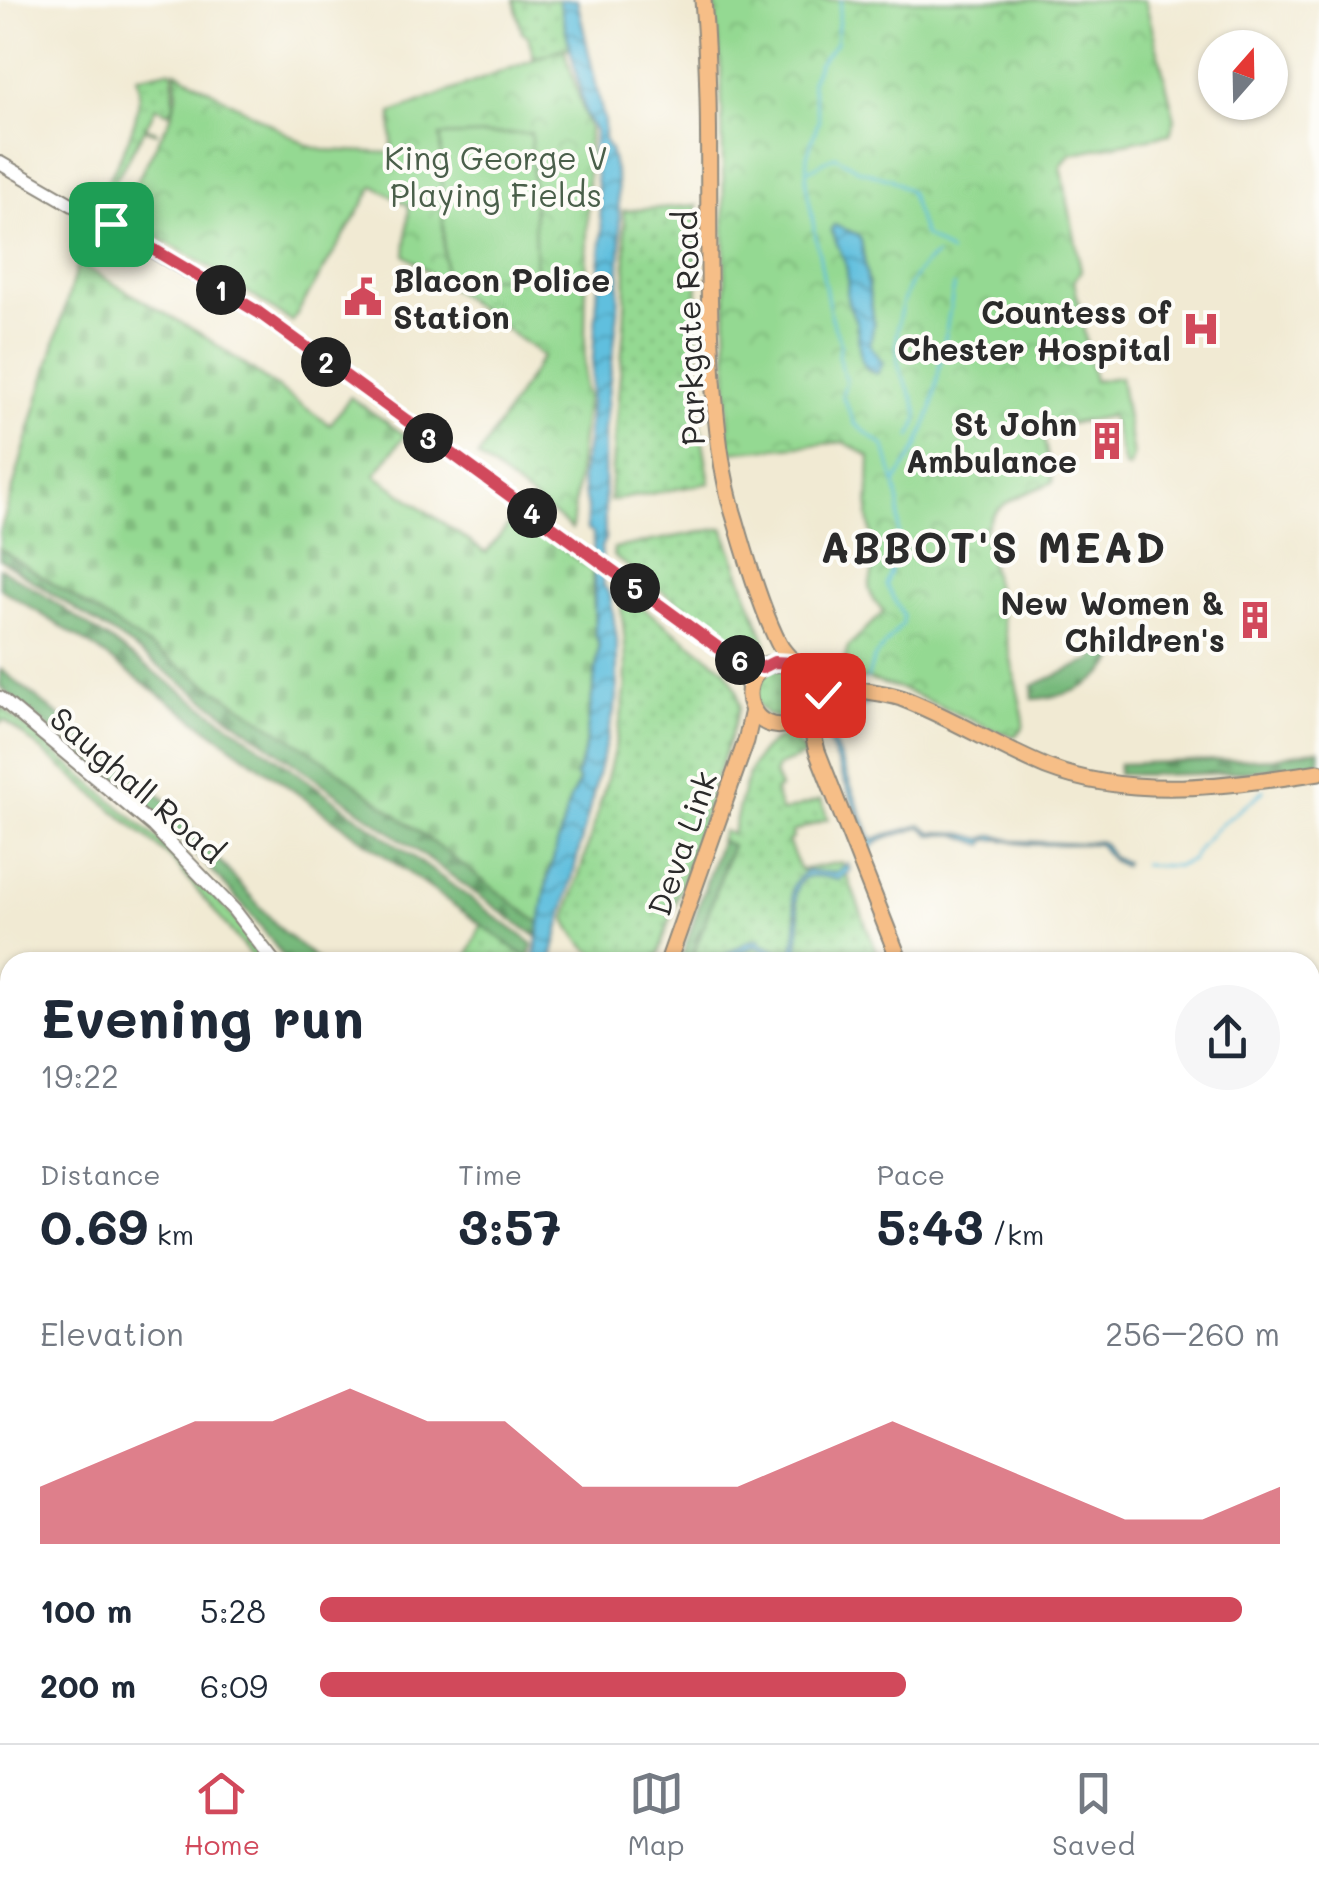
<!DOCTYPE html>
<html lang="en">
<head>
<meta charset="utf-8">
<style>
	:root { --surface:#fff; --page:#f6f6f7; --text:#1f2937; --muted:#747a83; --line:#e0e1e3; --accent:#d1495b }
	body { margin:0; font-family:Mali,sans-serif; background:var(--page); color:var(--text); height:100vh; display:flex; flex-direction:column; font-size:38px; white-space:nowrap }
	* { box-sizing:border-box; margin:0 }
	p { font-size:32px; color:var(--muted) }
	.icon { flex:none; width:55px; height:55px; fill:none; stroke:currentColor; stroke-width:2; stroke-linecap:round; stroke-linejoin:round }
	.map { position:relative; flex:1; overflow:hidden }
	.drawer { position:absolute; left:0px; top:952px; width:1320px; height:792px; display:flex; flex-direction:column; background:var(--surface); border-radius:30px 30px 0 0; box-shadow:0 2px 8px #0004 }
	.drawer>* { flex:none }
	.needle { width:65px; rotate:20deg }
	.buttons { position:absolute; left:1198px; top:30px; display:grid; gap:20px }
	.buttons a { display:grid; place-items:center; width:90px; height:90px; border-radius:50%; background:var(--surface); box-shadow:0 2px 8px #0004; font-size:50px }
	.pin { position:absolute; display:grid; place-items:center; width:85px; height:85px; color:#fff; margin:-42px; border-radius:20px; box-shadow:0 5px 15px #0006 }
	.km { position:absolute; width:50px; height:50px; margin:-25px; border-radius:50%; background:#222; color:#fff; font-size:28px; line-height:50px; text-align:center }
	.round { display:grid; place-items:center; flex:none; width:105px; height:105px; border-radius:52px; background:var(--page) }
	.summary { display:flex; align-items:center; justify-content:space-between; height:170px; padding:0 40px }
	h1 { font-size:55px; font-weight:800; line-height:75px }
	.stats { display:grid; grid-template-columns:repeat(3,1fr); gap:15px; height:170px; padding:10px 40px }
	.stats div { display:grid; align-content:center }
	.stats b { font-size:50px; font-weight:800 }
	.stats small { font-size:28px; font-weight:400 }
	.stats p { font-size:28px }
	.chart { height:280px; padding:20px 40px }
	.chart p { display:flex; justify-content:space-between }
	.chart svg { width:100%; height:180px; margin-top:10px; fill:var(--accent); opacity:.7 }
	ul { padding:0 40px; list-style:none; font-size:32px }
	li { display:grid; grid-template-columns:160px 120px 1fr; align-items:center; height:75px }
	li i { height:25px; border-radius:12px; background:var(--accent) }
	.tabs { display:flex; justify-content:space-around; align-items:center; height:140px; border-top:2px solid var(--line); background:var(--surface); font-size:28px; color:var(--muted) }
	.tabs a { display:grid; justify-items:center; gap:5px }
	.tabs .active { color:var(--accent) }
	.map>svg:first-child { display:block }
</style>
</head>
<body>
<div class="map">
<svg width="1319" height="1743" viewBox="0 0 1319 1743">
	<defs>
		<pattern id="grass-dots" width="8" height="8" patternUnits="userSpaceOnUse" patternTransform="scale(2.5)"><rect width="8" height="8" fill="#94d992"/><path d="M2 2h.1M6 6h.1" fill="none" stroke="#80ba7e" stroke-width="1.8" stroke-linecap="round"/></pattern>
		<pattern id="forest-firs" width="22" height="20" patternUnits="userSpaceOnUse" patternTransform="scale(2.5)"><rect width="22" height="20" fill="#77b97c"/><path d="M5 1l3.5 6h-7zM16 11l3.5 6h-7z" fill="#629766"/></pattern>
		<pattern id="cemetery-stones" width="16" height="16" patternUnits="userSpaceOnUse" patternTransform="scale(2.5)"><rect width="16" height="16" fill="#94d992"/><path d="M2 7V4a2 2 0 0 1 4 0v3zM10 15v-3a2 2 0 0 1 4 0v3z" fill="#80ba7e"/></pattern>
		<pattern id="park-crowns" width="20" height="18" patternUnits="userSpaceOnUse" patternTransform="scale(2.5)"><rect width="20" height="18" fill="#94d992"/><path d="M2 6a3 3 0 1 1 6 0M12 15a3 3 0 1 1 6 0" fill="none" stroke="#80ba7e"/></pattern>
		<pattern id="water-waves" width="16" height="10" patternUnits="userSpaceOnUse" patternTransform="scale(2.5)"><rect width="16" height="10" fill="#60bfde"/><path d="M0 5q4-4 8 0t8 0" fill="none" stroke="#4f9bb4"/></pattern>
	</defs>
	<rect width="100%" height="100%" fill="#fdfcf7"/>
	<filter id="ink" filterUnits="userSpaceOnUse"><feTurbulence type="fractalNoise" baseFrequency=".01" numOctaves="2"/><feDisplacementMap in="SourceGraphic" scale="20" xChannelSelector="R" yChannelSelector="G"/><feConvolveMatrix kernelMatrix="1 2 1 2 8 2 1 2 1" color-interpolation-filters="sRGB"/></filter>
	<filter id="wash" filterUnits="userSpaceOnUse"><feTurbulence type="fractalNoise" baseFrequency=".0048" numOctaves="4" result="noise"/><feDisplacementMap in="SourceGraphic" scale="40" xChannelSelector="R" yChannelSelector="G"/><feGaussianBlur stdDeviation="2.25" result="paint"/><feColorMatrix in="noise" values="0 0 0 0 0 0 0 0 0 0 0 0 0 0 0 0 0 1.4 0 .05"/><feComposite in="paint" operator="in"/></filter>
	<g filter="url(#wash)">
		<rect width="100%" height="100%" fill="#f1ead3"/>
		<g fill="url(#grass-dots)" stroke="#60825e" stroke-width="2.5">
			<polygon points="514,0 559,0 570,48 534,58 528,36 522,33"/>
			<path d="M168,70L173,72L174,104L169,113L156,107L146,127L158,133L145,129L101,205L96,202C114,170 148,114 137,77Z"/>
			<path d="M697,205L698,412L710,483L610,501C614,404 633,307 623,211Z"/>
			<polygon points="723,528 767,646 750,654 613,556 614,548"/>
			<path d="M619,590L725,669L737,690L740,707L656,962C611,962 588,964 566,919C586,848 613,772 624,699C629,664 623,624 619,590Z"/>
			<circle cx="781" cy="693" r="25"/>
			<polygon points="0,706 174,853 232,916 268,962 256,962 170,857 5,720 0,723"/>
			<path d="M790,735L806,755L778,766L774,774L780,788L775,791L781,812L821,800L828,819L792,832L793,838L788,841L800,870L842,862L880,962H690L731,845L720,841L723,831L732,834C740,806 745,762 770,744C776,739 785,737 790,735Z"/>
			<polygon points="482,923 529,959 529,962 473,962 468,955"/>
			<polygon points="10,1338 10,1715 0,1705 0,1345"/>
		</g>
		<g fill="url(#forest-firs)" stroke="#517254" stroke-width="2.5">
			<polygon points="0,549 324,760 541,924 537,937 132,647 0,559"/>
			<polygon points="0,568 37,590 256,743 533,944 529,959 92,646 0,588"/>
			<path d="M1113,647L1119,653C1101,685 1069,697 1033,699L1032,686L1090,661L1099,651Z"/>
			<path d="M0,669L162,797L282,931L320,962H287C212,854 113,779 12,698L0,686Z"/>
			<path d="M1319,749V763C1252,773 1186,776 1118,774L1119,764L1274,758Z"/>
			<polygon points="720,841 732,845 691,962 680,962"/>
		</g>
		<polygon fill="url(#cemetery-stones)" stroke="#60825e" stroke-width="2.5" points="78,263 201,334 330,425 350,397 405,435 375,475 486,553 516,515 592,570 595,631 599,647 584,753 576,775 579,782 547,881 541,924 324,760 0,549 0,533"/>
		<g fill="url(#park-crowns)" stroke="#60825e" stroke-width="2.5">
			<path d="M714,0H1145L1175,119L1170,134L1070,154L1061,166L1081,270L1074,281L1094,381L1120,377L1133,456L1129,468L1124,466L1111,416L1042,429L1053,482C1024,495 994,500 984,533L1024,720L1023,728L1015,736L994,730L904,690L867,679L838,678L819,669L843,665L848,647L884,611L873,600L869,588L876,556L868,518L870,457L844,442L729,452L721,68Z"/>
			<polygon points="564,48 589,130 584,390 587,394 572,529 478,457 543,356 405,255 409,206 374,186 292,322 211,268 119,215 170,119 177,96 176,71 309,146 323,150 392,153 392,113"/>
		</g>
		<polygon fill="#94d992" stroke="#60825e" stroke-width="2.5" points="531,133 536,276 445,279 440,136"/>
		<g fill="url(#water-waves)" stroke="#467584" stroke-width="2.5">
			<polygon points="559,0 577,0 604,121 604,139 610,150 617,180 621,242 618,312 604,430 605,539 601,547 604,586 610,594 617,639 617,699 551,962 534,962 547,881 570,799 579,782 576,776 584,753 599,647 595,631 593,534 587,530 587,508 581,479 587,442 602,230 593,152 595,132 586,116"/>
			<path d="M834,225L857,234L861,240L874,322L870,345L883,363L877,374C852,366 863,339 855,319C852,311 848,306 847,297C847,286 849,277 846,266C843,253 835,242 831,229Z"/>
			<path d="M863,702L869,704L856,709L829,730L872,840C889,831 904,832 921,825L932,832L961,833L982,839L994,835L1013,841L1078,844L1097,841L1103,843L1113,858L1125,862L1124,866L1111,860L1099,844C1075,843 1051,845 1026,844C1013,843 1000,837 987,840L984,845L956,834L931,835L921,826C896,840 886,828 866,855L863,847L867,838L824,730L850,708Z"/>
			<path d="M848,863L850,871L839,880C823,876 795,868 796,897C796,905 800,913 800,921C800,935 798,949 797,962H784L755,946L721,962H713L749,941L760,939V943L782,953L792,951C795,940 797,927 796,916C793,894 784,889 806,871L837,873Z"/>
		</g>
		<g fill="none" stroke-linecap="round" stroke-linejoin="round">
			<g stroke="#60bfde" stroke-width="2.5">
				<polyline points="841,0 836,43 819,63 811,81 819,119 807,156 806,184 831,318 841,343 838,355 846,381 842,395 855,424 885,447 895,483 899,506 898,549 886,585 903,615 903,623 874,658 867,679"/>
				<polyline points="809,170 835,156 859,170 891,179 909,191 924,235 950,253"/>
				<path d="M911,437C913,431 919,420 918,414C917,399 901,380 898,362C893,324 903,277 936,255"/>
				<polyline points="895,483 918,446 932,409 954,286"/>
				<path d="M1143,865L1177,866L1192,860C1209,827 1238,814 1264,790"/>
				<polyline points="0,1138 10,1152"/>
				<polyline points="0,1705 10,1715"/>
			</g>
		</g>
	</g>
	<g filter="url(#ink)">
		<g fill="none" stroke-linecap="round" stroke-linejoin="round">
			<g stroke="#8e8a7f" stroke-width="16">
				<g id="tertiary">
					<polyline points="0,163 258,312 731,657 762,667"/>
					<polyline points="731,657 749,688"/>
					<polyline points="0,698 153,826 234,910 274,962"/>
					<polyline points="1310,1556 1319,1563"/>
					<polyline points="1310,1727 1319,1725"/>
					<polyline points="722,1735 745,1743"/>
					<polyline points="18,1743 42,1735"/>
					<polyline points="1262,1743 1278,1735"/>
				</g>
			</g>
			<g stroke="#8e8a7f" stroke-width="19">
				<g id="primary">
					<path d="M703,0C714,127 704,253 713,380C717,429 721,476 736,522C746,557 763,613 779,644C787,660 807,669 811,686C814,701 806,717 792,723C754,738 731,686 767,664L793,663"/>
					<path d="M805,673C822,679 839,685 856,689C871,692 886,693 901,698C951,717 997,747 1046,767C1131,800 1232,786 1319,772"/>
					<polyline points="807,710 817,751 900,962"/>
					<polyline points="668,962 746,741 753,710"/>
					<polyline points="0,1320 10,1315"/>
					<polyline points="1033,1735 1035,1743"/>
				</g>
			</g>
			<g stroke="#8e8a7f" stroke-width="21">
				<g id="trunk">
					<polyline points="1310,1484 1319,1470"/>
					<polyline points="1198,1743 1201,1735"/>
				</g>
			</g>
			<use href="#tertiary" stroke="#fff" stroke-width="12"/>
			<use href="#primary" stroke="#f6be87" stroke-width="15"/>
			<use href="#trunk" stroke="#f6be87" stroke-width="18"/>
		</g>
	</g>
	<g fill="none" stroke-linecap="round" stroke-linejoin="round" filter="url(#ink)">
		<g stroke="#fff" stroke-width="20">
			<polyline id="route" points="111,224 258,312 731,657 762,668 774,662 793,663 810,681 812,698 823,695"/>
		</g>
		<use href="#route" stroke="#d1495b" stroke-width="12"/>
	</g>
	<defs>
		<g id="civic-bare" transform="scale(3)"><path d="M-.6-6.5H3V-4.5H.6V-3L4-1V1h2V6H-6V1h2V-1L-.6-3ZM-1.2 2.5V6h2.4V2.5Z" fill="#d1495b" stroke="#fdfcf7" stroke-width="2.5" paint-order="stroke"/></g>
		<g id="hospital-bare" transform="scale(3)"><path d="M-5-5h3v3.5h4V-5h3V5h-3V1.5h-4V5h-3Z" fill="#d1495b" stroke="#fdfcf7" stroke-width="2.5" paint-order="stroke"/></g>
		<g id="building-bare" transform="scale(3)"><path d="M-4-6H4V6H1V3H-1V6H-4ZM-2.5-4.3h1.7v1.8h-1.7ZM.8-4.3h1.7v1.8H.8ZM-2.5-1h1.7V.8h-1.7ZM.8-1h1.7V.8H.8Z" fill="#d1495b" stroke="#fdfcf7" stroke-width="2.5" paint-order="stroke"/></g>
	</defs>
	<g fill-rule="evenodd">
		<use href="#civic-bare" x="363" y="297"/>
		<use href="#hospital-bare" x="1201" y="329"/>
		<use href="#building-bare" x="1107" y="441"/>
		<use href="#building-bare" x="1255" y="620"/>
	</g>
	<g text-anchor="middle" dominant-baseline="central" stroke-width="8" stroke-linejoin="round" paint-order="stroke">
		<g font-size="32" fill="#4a5f4a" stroke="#fdfcf7">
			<text x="496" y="157">King George V<tspan x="496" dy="37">Playing Fields</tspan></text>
		</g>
		<g font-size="32" font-weight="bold" fill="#2b2b2b" stroke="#fdfcf7" text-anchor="end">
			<text x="393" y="279" text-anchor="start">Blacon Police<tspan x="393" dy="37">Station</tspan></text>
			<text x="1171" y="311">Countess of<tspan x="1171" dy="37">Chester Hospital</tspan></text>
			<text x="1077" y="423">St John<tspan x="1077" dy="37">Ambulance</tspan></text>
			<text x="1225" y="602">New Women &amp;<tspan x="1225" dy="37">Children's</tspan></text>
		</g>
		<g font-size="32" fill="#2b2b2b" stroke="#fdfcf7">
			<text transform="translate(688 328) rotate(-92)">Parkgate Road</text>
			<text transform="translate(138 784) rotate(41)">Saughall Road</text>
			<text transform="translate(681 843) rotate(-71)">Deva Link</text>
		</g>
		<g font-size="42" font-weight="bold" letter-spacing="2.5" fill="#2b2b2b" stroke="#fdfcf7">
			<text x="994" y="546">ABBOT'S MEAD</text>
		</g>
	</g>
</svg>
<div class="buttons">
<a><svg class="needle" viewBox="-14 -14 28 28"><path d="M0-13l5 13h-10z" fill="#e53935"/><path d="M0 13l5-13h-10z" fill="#747a83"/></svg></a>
</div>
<div class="pin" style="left:111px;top:224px;background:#1e9e55"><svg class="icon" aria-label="arrive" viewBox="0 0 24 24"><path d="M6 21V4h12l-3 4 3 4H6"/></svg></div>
<div class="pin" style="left:823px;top:695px;background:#d93025"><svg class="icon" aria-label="check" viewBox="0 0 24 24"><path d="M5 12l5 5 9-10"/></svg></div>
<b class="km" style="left:221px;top:290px">1</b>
<b class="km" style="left:326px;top:362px">2</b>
<b class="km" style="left:428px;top:438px">3</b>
<b class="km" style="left:532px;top:513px">4</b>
<b class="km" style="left:635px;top:588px">5</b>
<b class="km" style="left:740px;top:660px">6</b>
<section class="drawer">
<div class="summary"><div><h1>Evening run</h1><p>19:22</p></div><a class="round"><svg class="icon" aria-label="share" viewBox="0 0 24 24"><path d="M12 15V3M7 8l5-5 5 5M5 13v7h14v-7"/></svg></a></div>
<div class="stats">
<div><p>Distance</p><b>0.69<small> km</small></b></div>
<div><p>Time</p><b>3:57</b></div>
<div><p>Pace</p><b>5:43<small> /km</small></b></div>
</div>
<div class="chart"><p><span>Elevation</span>256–260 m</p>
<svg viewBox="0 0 160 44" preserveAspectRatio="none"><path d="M0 44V30L10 22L20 14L30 14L40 6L50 14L60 14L70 30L80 30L90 30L100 22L110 14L120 22L130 30L140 38L150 38L160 30V44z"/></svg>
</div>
<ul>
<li><b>100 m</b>5:28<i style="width:96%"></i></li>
<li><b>200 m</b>6:09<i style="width:61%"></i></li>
</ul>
</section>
</div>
<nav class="tabs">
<a class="active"><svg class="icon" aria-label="home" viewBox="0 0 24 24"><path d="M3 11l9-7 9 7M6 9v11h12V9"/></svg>Home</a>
<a><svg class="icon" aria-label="map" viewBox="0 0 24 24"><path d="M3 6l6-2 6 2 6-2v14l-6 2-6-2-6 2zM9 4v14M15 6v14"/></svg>Map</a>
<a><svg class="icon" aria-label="saved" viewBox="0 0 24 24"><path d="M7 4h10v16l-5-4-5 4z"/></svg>Saved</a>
</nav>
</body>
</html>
